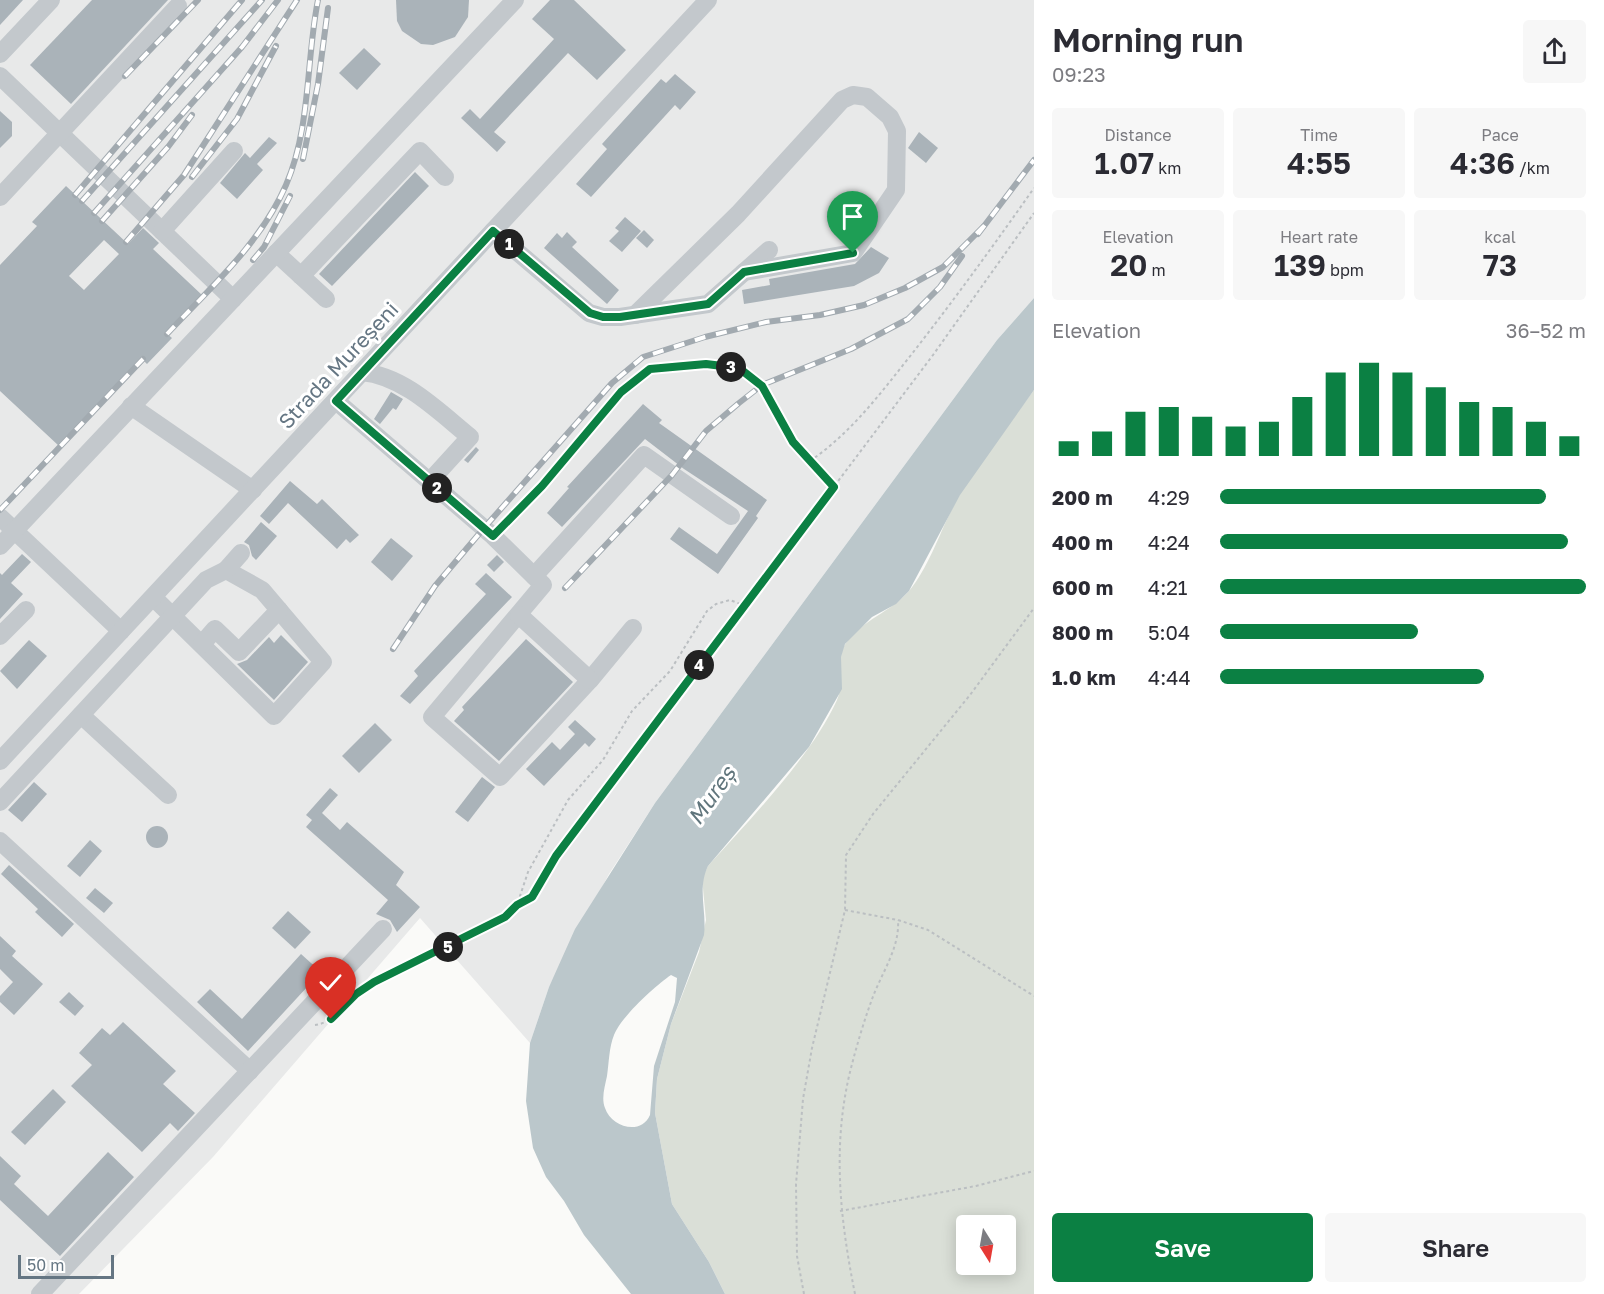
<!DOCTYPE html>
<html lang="en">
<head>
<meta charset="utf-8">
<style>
	:root { --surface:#fff; --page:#f7f7f7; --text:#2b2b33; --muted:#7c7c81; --accent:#0b8043 }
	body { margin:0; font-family:"Golos Text",sans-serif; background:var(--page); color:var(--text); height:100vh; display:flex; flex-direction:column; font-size:22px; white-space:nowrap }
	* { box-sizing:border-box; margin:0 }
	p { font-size:20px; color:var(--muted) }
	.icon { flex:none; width:33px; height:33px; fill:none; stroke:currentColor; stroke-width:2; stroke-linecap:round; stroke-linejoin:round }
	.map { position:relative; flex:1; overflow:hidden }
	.sheet { display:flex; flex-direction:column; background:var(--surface); width:570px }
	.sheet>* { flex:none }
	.needle { width:39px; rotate:169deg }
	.controls { position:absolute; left:956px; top:1215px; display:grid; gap:12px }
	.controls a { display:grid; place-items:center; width:60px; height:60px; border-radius:6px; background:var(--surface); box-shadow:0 3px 15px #0003; font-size:30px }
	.scale { position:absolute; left:18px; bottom:15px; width:96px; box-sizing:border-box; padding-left:6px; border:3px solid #657683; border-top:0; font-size:16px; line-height:21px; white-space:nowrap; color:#657683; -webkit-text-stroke:4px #fff; paint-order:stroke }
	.pin { position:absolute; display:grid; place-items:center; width:51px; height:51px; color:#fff; margin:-62px -26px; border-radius:50% 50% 50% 0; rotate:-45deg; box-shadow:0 0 6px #0007 }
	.pin .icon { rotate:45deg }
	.km { position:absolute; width:30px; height:30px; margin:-15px; border-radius:50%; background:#222; color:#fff; font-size:16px; line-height:30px; text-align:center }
	.round { display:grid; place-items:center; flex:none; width:63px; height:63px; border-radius:6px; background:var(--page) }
	.head { display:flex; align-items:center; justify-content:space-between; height:102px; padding:0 18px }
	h1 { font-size:33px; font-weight:600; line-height:45px }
	.stats { display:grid; grid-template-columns:repeat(3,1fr); gap:9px; height:102px; padding:6px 18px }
	.stats div { display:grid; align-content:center; border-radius:6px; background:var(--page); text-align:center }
	.stats b { font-size:30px; font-weight:600 }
	.stats small { font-size:16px; font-weight:400 }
	.stats p { font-size:16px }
	.chart { height:168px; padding:12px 18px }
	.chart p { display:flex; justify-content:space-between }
	.chart svg { width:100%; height:108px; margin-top:6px; stroke:var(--accent); stroke-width:6 }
	.action { display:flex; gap:12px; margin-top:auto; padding:12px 18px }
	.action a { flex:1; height:69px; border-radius:6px; background:var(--accent); color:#fff; font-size:24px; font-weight:600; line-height:69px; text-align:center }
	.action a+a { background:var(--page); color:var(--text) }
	ul { padding:0 18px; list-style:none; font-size:20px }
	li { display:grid; grid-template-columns:96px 72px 1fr; align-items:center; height:45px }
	li i { height:15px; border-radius:8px; background:var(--accent) }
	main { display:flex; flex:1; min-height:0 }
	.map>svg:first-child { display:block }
</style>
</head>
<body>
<main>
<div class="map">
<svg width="1034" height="1294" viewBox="0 0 1034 1294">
	<rect width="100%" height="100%" fill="#fafaf8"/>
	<polygon fill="#e8e9e9" points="0,0 1034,0 1034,298 997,340 655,803 609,874 549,987 530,1043 420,918 213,1157 79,1294 0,1294"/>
	<path fill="#dadfd7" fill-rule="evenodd" d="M1034,390V1294H725L709,1262L672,1204L655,1113L657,1079L671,1024L699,952L706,920L702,878L708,866C748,822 813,754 837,700C845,682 835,658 846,643C862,620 891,612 909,591C931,565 942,524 960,494C982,458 1009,424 1034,390ZM966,1226H1005V1264H966Z"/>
	<path fill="#bbc7cb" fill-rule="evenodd" d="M1034,298V390L960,495L909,591L896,604L872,617L845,644L841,657L842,689L809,747L708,866C697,889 707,911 704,935L671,1024L657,1079L655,1113L672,1204L709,1262L725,1294H631L584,1235L564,1201L546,1177L533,1148L526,1101L530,1043L549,987L575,929L655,803L997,340ZM671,975L677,978L675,1002L654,1066L650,1115C641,1136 611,1127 605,1108C601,1098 605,1086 607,1076C609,1063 609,1047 614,1035C621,1017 655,986 671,975Z"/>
	<g fill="#aab3b9" fill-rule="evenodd">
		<polygon points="0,0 23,0 0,25"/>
		<polygon points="92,0 168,0 71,104 30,65"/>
		<polygon points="396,0 469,0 468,17 455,37 433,45 421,44 402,31 397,21"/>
		<polygon points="550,0 574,0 626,50 597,80 568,53 494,132 506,142 497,152 461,118 470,109 480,119 554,39 532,19"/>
		<polygon points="364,48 381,64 357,90 339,73"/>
		<polygon points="675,74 696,92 680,110 675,105 591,197 576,184 607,149 602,144 661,79 666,83"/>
		<polygon points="0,111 12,122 12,136 0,148"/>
		<polygon points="919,132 938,148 926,163 908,148"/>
		<polygon points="269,137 277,143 257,164 263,170 237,199 220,183 245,153 250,158"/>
		<polygon points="415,172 429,186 332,286 319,274"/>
		<path d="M66,186L128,244L143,228L159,243L153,249L202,295L166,333L172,338L147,364L142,359L59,446L0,391V265L37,226L32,222ZM104,240L119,254L84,290L69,276Z"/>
		<polygon points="625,217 641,231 622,252 609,241 619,231 615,228"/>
		<polygon points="644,230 654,240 647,248 636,238"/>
		<polygon points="567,232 577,242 572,247 619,290 607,304 544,248 557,233 562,238"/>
		<polygon points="871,247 889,258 879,273 854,286 744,304 742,290 770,285 769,279 855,264"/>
		<polygon points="391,392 403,399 396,410 393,408 380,424 374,419"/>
		<polygon points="643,404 662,420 659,423 767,500 756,516 758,518 718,574 670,539 679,527 717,554 748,511 684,469 645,439 562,527 547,513 569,488 567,487"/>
		<polygon points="476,447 479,450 468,463 464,460"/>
		<polygon points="290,481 317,504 322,499 359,535 350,543 346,539 337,549 288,503 269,524 260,516"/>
		<polygon points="261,522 277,536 256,560 252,556 249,545 244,542"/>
		<polygon points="391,538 413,556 392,581 371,562"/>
		<polygon points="22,554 31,562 11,583 23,594 0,619 0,573 2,575"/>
		<polygon points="497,555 504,562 494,572 487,565"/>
		<polygon points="486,573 512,597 410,704 400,696 418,676 414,671 486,594 475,584"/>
		<polygon points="281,635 308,662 274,700 237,664 247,660 269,637 274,643"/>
		<polygon points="526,639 573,682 499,761 454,721 464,710 462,707"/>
		<polygon points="29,640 47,656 17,689 0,671"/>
		<polygon points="575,720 596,739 589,747 585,743 544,786 526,769 552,742 560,750 575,734 568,727"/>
		<polygon points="375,723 392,740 359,773 342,756"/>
		<polygon points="482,777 495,787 468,822 455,812"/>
		<polygon points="34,782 47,794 22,822 8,810"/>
		<polygon points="330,788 338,795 322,813 340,830 347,822 404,872 396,885 420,907 397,932 390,920 376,914 388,900 306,827 312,820 306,815"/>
		<circle cx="157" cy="837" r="11"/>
		<polygon points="90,840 102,851 80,877 67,866"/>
		<polygon points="9,865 74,924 62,937 35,912 38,909 1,874"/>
		<polygon points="95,888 113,903 104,913 86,898"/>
		<polygon points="288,911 311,932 295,949 272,928"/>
		<polygon points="0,936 16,951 12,956 43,984 14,1015 0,1002 0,996 13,982 0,969"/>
		<polygon points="301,954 321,972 248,1051 197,1002 210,989 242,1019"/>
		<polygon points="69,992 84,1006 75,1016 59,1002"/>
		<polygon points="123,1022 176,1071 163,1084 195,1113 178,1131 170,1123 142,1152 71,1086 92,1065 79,1053 102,1028 110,1035"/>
		<polygon points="53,1089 66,1102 25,1145 11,1132"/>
		<polygon points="108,1152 134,1177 60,1256 0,1200 0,1156 21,1176 14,1184 48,1216"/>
	</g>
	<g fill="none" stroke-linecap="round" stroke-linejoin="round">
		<g stroke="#bbbfc2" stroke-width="2" stroke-dasharray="3 3" stroke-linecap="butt">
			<path d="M810,461C851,433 880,394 911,355C954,300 994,245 1034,188"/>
			<polyline points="504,525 542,486 621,392 650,369 706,364 739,368 762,385 793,442 834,487"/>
			<polyline points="517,905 532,897 556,856 933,355 1034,213"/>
			<polyline points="845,910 898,920 928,930 1034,996"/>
			<path d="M315,1025C338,1022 355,995 374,982L505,917L517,905L528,872L568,800L603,760L632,711L670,671L707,611L716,604L730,600L743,605"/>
			<polyline points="840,1211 976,1186 1034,1171"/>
			<polyline points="804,1294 797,1256 796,1184 803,1099 812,1048 845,910 846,855 873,814 970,695 1034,608"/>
			<path d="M855,1294C840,1219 832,1147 850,1072C856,1048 863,1024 871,1002C880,975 900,949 898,920"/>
		</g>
		<g stroke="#c3c8cc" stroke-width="18">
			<polyline points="0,54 51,0"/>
			<polyline points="0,76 233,299"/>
			<polyline points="0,197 178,6"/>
			<polyline points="162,231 234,151"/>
			<polyline points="493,231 589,313 603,317 620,317 708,304 769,250"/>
			<polyline points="276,253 326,299"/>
			<polyline points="301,276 420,151 445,177"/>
			<polyline points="635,315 738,214 842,100 853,95 867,97 890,117 897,131 896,190 853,253 744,272"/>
			<path d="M362,372C404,376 438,411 470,437L430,481"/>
			<polyline points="336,401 493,536 543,585 432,717 500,777 590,680 633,628"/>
			<polyline points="131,406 253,490"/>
			<polyline points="0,517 121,631"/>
			<polyline points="0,546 515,0"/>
			<polyline points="534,576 644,455 731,516"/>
			<polyline points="154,598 274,716 323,662 262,590 226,570"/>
			<polyline points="519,615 590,680"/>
			<polyline points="0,636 26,610"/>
			<polyline points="202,644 215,629 239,652 279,610"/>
			<polyline points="81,715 168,795"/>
			<polyline points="0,761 708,0"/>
			<polyline points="0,802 206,580 226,570 241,553"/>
			<polyline points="0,841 250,1071"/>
			<polyline points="40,1294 383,929"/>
		</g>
		<g stroke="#a2aab0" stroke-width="6">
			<g id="rail">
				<polyline points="125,76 198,0"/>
				<polyline points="303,159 318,84 328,8"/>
				<polyline points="192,177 237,119 276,46"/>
				<polyline points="75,195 242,0"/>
				<polyline points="82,201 262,0"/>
				<polyline points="94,213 242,47 278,0"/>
				<polyline points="102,221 168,147 192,115"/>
				<polyline points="978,234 1034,160"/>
				<polyline points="126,242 184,175 297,0"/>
				<polyline points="253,260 264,247 290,196"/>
				<path d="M167,334C210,288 261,243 286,185C311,127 306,60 318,0"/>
				<polyline points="0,510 143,359"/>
				<polyline points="565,588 672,475 706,431 739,403 762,385 851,349 908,319 940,287 962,256"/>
				<polyline points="393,649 435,586 484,528 612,383 643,357 705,337 766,322 820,315 864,305 905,288 943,267 983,227"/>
			</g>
		</g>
		<use href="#rail" stroke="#fff" stroke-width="4" stroke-dasharray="11" stroke-linecap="butt"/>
	</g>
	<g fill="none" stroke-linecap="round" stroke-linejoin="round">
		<g stroke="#fff" stroke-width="12">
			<polyline id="route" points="331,1019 356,994 374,982 505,917 517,905 532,897 556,856 834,487 793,442 762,386 739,368 706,364 650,369 621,392 542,486 493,536 336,401 493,231 590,313 603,317 620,317 708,304 744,272 853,253"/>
		</g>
		<use href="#route" stroke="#0b8043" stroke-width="8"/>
	</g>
	<g text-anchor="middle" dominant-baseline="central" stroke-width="6" stroke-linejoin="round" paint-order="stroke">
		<g font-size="21" fill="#657683" stroke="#fff">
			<text transform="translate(338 365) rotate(-47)">Strada Mureșeni</text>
		</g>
		<g font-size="22" font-style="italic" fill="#60757c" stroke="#fff">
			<text transform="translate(711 795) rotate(-55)">Mureș</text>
		</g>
	</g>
</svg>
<div class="controls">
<a><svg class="needle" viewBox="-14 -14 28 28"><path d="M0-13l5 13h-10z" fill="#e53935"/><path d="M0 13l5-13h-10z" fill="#7c7c81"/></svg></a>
</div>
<div class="scale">50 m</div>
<div class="pin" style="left:853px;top:253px;background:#1e9e55"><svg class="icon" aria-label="arrive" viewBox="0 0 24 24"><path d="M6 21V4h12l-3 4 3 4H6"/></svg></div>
<div class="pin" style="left:331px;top:1019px;background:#d93025"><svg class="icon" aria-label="check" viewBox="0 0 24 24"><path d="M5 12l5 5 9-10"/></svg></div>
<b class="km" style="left:509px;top:244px">1</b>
<b class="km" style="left:437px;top:488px">2</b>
<b class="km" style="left:731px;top:367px">3</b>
<b class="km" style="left:699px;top:665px">4</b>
<b class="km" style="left:448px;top:947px">5</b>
</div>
<section class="sheet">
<div class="head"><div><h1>Morning run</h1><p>09:23</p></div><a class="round"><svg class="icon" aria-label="share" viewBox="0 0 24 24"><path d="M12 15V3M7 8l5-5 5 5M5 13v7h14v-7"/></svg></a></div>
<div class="stats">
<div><p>Distance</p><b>1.07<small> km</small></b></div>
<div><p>Time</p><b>4:55</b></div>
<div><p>Pace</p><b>4:36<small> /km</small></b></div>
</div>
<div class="stats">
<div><p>Elevation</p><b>20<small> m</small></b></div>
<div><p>Heart rate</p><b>139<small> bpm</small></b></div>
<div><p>kcal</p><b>73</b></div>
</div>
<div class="chart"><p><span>Elevation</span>36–52 m</p>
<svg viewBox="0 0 160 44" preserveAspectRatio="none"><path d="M5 44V38M15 44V34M25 44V26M35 44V24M45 44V28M55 44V32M65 44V30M75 44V20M85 44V10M95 44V6M105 44V10M115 44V16M125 44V22M135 44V24M145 44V30M155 44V36"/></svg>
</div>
<ul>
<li><b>200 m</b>4:29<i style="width:89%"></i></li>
<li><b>400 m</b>4:24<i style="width:95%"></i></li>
<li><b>600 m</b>4:21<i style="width:100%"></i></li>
<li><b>800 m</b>5:04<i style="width:54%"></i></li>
<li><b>1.0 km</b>4:44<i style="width:72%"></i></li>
</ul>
<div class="action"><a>Save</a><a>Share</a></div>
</section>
</main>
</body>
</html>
